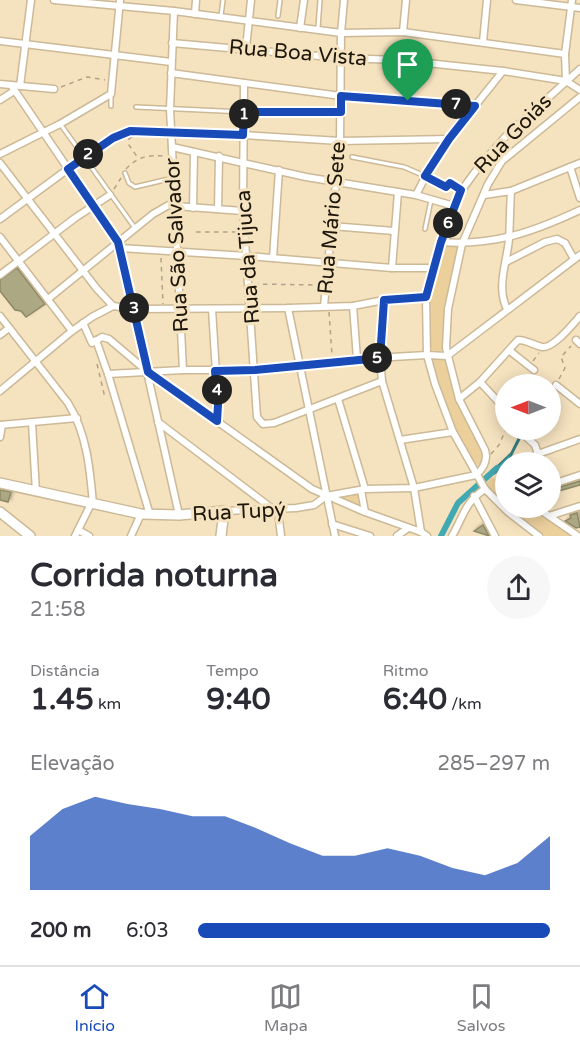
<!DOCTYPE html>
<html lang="pt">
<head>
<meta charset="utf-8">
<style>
	:root { --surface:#fff; --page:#f7f7f7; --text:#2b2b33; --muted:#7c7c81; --line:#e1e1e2; --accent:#184bb7 }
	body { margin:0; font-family:"Varela Round",sans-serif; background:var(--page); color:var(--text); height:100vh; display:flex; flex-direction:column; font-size:22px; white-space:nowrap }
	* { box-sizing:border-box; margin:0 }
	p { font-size:20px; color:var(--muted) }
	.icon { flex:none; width:33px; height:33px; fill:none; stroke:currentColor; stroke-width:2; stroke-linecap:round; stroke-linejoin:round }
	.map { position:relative; height:536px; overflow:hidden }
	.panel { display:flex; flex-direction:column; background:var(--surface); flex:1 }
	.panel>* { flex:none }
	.needle { width:39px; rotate:270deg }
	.tools { position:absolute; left:495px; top:374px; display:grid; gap:12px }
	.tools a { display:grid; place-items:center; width:66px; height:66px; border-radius:50%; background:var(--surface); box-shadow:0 3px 15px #0003; font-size:30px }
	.pin { position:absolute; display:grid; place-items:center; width:51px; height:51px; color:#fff; margin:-62px -26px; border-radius:50% 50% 50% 0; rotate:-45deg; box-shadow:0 0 6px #0007 }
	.pin .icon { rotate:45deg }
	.km { position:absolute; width:30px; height:30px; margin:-15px; border-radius:50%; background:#222; color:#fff; font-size:16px; line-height:30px; text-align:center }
	.round { display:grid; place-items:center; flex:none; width:63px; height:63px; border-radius:32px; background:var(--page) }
	.headline { display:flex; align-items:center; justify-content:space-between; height:102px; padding:0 30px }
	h1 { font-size:33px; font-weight:800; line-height:45px }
	.figures { display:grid; grid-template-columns:repeat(3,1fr); gap:9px; height:102px; padding:6px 30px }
	.figures div { display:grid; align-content:center }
	.figures b { font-size:30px; font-weight:800 }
	.figures small { font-size:16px; font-weight:400 }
	.figures p { font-size:16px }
	.chart { height:168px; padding:12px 30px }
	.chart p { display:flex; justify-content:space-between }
	.chart svg { width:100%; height:108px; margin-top:6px; fill:var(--accent); opacity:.7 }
	ul { padding:0 30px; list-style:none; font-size:20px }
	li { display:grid; grid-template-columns:96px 72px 1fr; align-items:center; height:45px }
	li i { height:15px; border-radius:8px; background:var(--accent) }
	.dock { display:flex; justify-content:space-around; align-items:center; height:84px; border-top:2px solid var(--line); background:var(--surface); font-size:16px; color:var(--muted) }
	.dock a { display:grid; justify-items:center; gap:3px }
	.dock .current { color:var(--accent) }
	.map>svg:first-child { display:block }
</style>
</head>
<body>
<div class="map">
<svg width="580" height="536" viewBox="0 0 580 536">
	<defs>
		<filter id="shadow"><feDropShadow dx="2.5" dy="-2.5" stdDeviation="1.5" flood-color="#0004"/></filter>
	</defs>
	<rect width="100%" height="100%" fill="#f5e2bf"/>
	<g fill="#ecd09c">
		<polygon points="446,243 456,245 457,248 446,309 444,348 439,353 432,350 430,345 431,296 444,245"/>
		<polygon points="437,358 444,359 447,362 457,402 483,452 482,465 472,464 453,428 433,362 433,359"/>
		<polygon points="491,478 501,479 505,484 505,506 485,484"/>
		<polygon points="361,490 365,512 326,496"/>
		<polygon points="507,507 532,507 573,536 545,536"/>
	</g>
	<polygon fill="#41a9b1" stroke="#367d7f" stroke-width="1.5" points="523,429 525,429 508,462 506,462 503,468 494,474 492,471 511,453"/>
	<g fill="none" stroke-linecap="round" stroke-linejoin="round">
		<polyline stroke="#41a9b1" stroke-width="6" points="441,536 458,503 497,468"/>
	</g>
	<g fill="#aca884" stroke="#8d8966" stroke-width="1.5" filter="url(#shadow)">
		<polygon points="17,268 45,304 26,317 21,311 15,310 0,291 0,280"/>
		<polygon points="580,481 580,485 555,492 554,489"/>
		<polygon points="0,490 11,492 8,502 0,500"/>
		<polygon points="577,513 580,527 576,528 565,521 571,518 570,515"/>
		<polygon points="483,525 489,536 474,531"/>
	</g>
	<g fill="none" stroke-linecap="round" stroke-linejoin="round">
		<g stroke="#ccb997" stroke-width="6">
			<g id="lane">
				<polyline points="221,16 223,0"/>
				<polyline points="278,16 280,0"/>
				<polyline points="318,28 320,0"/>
				<polyline points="111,106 111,96"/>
				<polyline points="136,107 244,112 341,112"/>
				<polyline points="61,125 135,228"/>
				<polyline points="352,157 404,167 425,176"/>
				<polyline points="125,173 129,183 135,187 173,178"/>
				<polyline points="425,229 431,200"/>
			</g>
		</g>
		<g stroke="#ccb997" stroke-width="9">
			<g id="street">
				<polyline points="54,0 174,11 341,33 403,32 565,54"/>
				<polyline points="516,0 580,8"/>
				<polyline points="174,11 170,109 183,370"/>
				<polyline points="195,14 196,0"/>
				<polyline points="300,28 304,0"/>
				<polyline points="403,32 406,0"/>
				<polyline points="0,41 171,62"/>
				<polyline points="483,42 487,0"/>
				<polyline points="172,43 342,58 398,60 503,71 566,81 580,90"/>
				<polyline points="246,48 251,0"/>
				<polyline points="171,73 341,96 475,106"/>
				<polyline points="566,81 565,54 572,0"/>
				<polyline points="244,83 243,211 257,417 263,424 274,423 382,381"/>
				<polyline points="0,84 54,89"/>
				<polyline points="11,85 118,242 179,515"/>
				<polyline points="20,86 31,0"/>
				<polyline points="0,100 14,91"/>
				<polyline points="172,147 306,177 416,195 454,206"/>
				<polyline points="0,154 60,124 111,94 120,0"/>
				<polyline points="0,163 97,289 113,306 134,309 288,308 353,306 384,300 426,298"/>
				<polyline points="570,167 580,198"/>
				<path d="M416,195C438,149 471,111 503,71"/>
				<polyline points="484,195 511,191 580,163"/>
				<polyline points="175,206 243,211"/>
				<polyline points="193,208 194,152"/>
				<polyline points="218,209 219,156"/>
				<polyline points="0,219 83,158 113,138 130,131 242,135 340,141 449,139"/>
				<polyline points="331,226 394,231"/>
				<polyline points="0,237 72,331"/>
				<path d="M441,242C494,246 533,232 580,210"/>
				<polyline points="120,248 247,256 392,268 433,268"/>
				<polyline points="273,258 279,170"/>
				<polyline points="506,262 545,242 557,239 565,243 574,259"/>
				<polyline points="392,268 398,192"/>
				<polyline points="0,275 75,218 110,195"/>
				<polyline points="48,299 153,214 174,202"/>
				<polyline points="384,300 380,358 382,381 414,488 421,532"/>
				<polyline points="324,306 340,141 341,33 344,0"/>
				<polyline points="353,306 357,359"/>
				<polyline points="288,308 335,536"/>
				<polyline points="212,309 218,405 217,421"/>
				<path d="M507,309C496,287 507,262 509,239C510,223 510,207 511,191"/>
				<path d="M0,316L68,403C87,434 90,469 93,504"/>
				<polyline points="83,323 92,343 102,337 109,339 148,372 312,489 365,512 421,532 427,536"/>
				<polyline points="0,335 9,328"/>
				<polyline points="96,340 108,374 150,515"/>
				<polyline points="576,340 580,344"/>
				<polyline points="510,351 534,370"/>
				<polyline points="447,356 580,255"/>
				<polyline points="108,374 183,370 255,370 357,359 427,355 447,356"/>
				<polyline points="480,382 506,410"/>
				<polyline points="556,385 580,404"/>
				<polyline points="0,391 72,331 92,317 113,306"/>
				<polyline points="338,399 365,489"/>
				<path d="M459,399L480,382L518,340C527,340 533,345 542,347C553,349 573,324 580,316"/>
				<polyline points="158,422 274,510"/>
				<polyline points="32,423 36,492"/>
				<polyline points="0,425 77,418"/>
				<polyline points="524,435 535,445 538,454"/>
				<polyline points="0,437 2,425"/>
				<polyline points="400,440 453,432"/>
				<polyline points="523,462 538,454 580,439"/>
				<polyline points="506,471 502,475 506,482"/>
				<polyline points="550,485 580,475"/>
				<polyline points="361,490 365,512"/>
				<polyline points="474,496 495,536"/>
				<polyline points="536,507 578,536"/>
				<path d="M224,511L296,508L314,505L326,496L365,489L414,488L476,475C484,468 488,460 485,450L459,399L446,348L448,309L462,244L488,184L502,161L580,97"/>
				<polyline points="278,511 281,536"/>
				<polyline points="549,516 580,506"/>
				<polyline points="332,524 370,536"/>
				<polyline points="78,530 89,536"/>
				<polyline points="75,536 91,504"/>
				<polyline points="131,536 141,514"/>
				<polyline points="397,536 408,528"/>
				<path d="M452,536C464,516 464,503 485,489"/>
				<polyline points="539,536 508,512 485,489 453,432 435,384 427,355 426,298 441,242 461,191 478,168 506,136 580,69"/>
			</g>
		</g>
		<g stroke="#ccb997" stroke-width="12">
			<g id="secondary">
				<polyline points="0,483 141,514 179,515 224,511 221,536"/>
				<polyline points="0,512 30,536"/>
			</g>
		</g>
		<g stroke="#b2a287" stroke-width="1.5" stroke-dasharray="4.5 4.5" stroke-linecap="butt">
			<polyline points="61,87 87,77 105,80"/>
			<polyline points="132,137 129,139 129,145 138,158"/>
			<path d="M126,169C138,156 149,155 165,156"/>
			<polyline points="431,179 446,187 450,183 455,187"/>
			<polyline points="114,189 121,178"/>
			<polyline points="196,232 238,232"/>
			<polyline points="161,258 163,304"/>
			<polyline points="254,284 318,285"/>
			<polyline points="329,312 332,355"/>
			<polyline points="533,361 539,353"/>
			<polyline points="97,364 105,398"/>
			<polyline points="559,379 565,368 561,357 571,346"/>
			<polyline points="491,454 499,445 506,429"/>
		</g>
		<use href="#lane" stroke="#fff" stroke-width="3"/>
		<use href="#street" stroke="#fff" stroke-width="6"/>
		<use href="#secondary" stroke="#fff" stroke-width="9"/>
	</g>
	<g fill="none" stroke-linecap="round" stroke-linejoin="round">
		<g stroke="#fff" stroke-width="12">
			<polygon id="route" points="341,96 475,106 449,139 425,176 446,187 450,183 461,190 441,242 426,297 384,300 380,358 255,370 215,371 218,405 217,421 148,372 118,242 68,169 113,138 130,131 243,135 244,112 341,112"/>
		</g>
		<use href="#route" stroke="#184bb7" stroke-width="8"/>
	</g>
	<g text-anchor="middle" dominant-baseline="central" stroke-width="6" stroke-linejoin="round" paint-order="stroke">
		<g font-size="21" fill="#1d160a" stroke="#f5e2bf">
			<text transform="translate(298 53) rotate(5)">Rua Boa Vista</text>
			<text transform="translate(513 134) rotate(-46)">Rua Goiás</text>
			<text transform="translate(332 218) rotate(-85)">Rua Mário Sete</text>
			<text transform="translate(177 245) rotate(-93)">Rua São Salvador</text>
			<text transform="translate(248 257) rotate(-94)">Rua da Tijuca</text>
			<text transform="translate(239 512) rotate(-3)">Rua Tupý</text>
		</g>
	</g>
</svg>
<div class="tools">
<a><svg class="needle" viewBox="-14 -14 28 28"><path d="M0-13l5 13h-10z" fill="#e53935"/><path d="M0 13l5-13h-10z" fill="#7c7c81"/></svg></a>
<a><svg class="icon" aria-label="layers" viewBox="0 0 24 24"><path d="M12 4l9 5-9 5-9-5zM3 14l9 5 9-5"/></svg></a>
</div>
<div class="pin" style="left:408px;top:101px;background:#1e9e55"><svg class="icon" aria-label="arrive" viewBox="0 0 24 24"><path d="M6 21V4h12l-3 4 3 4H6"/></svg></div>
<b class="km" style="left:244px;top:114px">1</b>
<b class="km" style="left:88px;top:154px">2</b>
<b class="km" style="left:134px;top:308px">3</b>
<b class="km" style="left:217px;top:390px">4</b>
<b class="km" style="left:377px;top:358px">5</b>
<b class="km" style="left:448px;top:223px">6</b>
<b class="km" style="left:456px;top:104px">7</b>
</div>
<section class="panel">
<div class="headline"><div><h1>Corrida noturna</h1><p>21:58</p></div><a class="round"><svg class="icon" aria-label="share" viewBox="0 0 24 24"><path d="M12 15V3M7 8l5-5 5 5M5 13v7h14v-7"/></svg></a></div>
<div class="figures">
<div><p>Distância</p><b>1.45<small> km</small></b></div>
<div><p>Tempo</p><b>9:40</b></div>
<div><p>Ritmo</p><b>6:40<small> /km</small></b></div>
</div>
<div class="chart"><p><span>Elevação</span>285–297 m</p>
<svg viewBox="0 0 160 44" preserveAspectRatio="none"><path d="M0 44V22L10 11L20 6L30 9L40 11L50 14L60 14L70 19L80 25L90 30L100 30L110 27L120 30L130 35L140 38L150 33L160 22V44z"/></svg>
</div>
<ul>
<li><b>200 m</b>6:03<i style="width:100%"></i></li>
</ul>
</section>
<nav class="dock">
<a class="current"><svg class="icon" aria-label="home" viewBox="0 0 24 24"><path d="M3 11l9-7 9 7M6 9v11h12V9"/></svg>Início</a>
<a><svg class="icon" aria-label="map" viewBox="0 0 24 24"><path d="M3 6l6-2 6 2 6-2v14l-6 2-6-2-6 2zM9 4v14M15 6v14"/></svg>Mapa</a>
<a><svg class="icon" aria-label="saved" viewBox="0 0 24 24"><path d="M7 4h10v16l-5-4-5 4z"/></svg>Salvos</a>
</nav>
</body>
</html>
